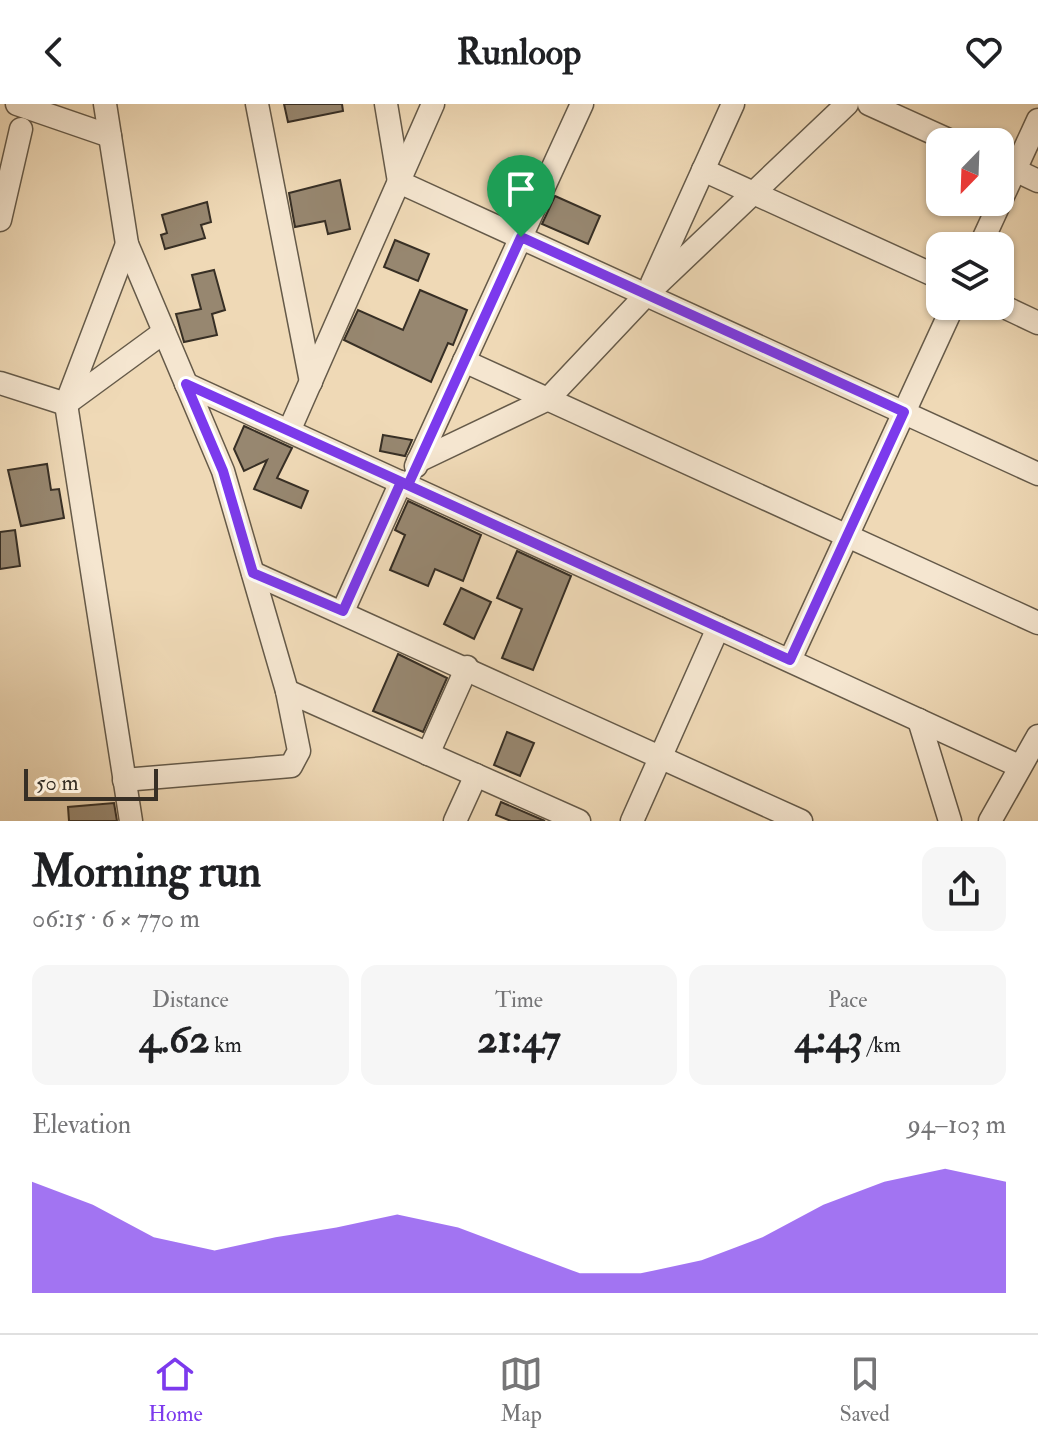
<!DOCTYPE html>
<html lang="en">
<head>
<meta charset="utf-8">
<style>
	:root { --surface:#fff; --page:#f6f6f6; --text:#202124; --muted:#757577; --line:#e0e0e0; --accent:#7c3aed }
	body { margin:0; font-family:"IM FELL Double Pica",serif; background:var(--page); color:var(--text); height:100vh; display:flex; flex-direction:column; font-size:30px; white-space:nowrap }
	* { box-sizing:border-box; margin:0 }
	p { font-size:26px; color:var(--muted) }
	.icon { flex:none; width:44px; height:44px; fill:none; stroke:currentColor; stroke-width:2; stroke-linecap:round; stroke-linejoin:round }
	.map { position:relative; height:717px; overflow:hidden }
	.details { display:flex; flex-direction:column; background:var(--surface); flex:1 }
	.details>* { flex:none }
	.needle { width:52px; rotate:203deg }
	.controls { position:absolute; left:926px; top:24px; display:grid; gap:16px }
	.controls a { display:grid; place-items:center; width:88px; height:88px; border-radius:16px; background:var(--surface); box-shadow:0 2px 6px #0004; font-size:40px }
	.scale { position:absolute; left:24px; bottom:20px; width:134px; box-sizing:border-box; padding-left:8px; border:4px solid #372f25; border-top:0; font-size:22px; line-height:28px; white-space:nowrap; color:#372f25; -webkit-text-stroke:6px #f5e6d0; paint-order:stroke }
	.pin { position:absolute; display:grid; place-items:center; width:68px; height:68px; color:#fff; margin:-82px -34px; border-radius:50% 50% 50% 0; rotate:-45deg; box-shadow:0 0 8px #0007 }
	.pin .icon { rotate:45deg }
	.round { display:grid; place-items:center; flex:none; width:84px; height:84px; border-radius:16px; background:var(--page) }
	.overview { display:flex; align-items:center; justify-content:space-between; height:136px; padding:0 32px }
	h1 { font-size:44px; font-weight:800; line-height:60px }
	.metrics { display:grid; grid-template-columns:repeat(3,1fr); gap:12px; height:136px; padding:8px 32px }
	.metrics div { display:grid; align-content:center; border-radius:16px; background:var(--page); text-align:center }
	.metrics b { font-size:40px; font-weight:800 }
	.metrics small { font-size:22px; font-weight:400 }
	.metrics p { font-size:22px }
	.chart { height:224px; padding:16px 32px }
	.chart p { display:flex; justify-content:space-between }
	.chart svg { width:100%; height:144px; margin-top:8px; fill:var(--accent); opacity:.7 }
	header { display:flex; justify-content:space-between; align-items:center; height:104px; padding:0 32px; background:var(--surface); font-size:36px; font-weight:800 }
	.tabs { display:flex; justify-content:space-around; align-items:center; height:112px; border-top:2px solid var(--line); background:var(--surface); font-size:22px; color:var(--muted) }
	.tabs a { display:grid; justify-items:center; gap:4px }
	.tabs .on { color:var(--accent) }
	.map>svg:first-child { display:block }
</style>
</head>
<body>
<header><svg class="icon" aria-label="back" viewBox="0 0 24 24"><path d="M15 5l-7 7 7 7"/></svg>Runloop<svg class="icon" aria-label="heart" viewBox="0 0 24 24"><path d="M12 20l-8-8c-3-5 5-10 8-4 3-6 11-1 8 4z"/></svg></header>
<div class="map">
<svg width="1038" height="717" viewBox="0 0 1038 717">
	<rect width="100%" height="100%" fill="#efd9b6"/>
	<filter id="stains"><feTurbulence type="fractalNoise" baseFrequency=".0025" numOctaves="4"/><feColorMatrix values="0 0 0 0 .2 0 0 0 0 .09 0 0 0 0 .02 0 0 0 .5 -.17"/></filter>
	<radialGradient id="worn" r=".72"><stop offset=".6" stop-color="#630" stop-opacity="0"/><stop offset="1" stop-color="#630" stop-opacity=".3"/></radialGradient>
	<g fill="#978770" stroke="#372f25" stroke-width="2">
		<polygon points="284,0 342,0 343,7 288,18"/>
		<polygon points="340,76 350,125 328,130 325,117 295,123 289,89"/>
		<polygon points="555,92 600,112 588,140 542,120"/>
		<polygon points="207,98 211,118 201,121 205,134 165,145 161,131 167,129 162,111"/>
		<polygon points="395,136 429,150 418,177 384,163"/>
		<polygon points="214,166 225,206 212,210 217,231 184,238 176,210 201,205 192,171"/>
		<polygon points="420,186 467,206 453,241 448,239 431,278 344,236 358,206 403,226"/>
		<polygon points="244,322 292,344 277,374 308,387 301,404 254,385 267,356 244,367 234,345"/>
		<polygon points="383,331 412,336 405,352 380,347"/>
		<polygon points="47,360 51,386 59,385 64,414 21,422 8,366"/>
		<polygon points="408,397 481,431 463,477 435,465 428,482 390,466 405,431 395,426"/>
		<polygon points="15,426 20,462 0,465 0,428"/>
		<polygon points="517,447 571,472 533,566 502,554 522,505 497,494"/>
		<polygon points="461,484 491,498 474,535 444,520"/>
		<polygon points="398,550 447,574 423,628 373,607"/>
		<polygon points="507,628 534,639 520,672 494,661"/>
		<polygon points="501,698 545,717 511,717 496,711"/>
		<polygon points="114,699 117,717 69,717 68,703"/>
	</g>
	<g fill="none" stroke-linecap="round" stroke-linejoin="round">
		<g stroke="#655a49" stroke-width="25">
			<g id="minor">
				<polyline points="17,0 110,32"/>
				<polyline points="105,0 127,140 223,367 287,587 299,647 291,662 124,676"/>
				<polyline points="257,0 311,278"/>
				<polyline points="386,0 399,78 1038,370"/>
				<polyline points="869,0 953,38"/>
				<polyline points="1000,59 1038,77"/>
				<polyline points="703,66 940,174"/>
				<polyline points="0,116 21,25"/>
				<polyline points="127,140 66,300 131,717"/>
				<polyline points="980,142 1038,16"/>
				<polyline points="652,179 733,0"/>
				<polyline points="1000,201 1038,219"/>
				<polyline points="464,257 1038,519"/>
				<polyline points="0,279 66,300"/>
				<polyline points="186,280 1019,662"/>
				<polyline points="67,299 164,228"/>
				<polyline points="289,327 433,0"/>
				<polyline points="418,357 548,295 646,191 847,0"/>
				<polyline points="416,362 582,0"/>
				<polyline points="253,469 801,717"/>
				<polyline points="343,507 401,378"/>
				<polyline points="790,556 953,202"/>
				<polyline points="287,587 579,717"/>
				<polyline points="919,616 950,717"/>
				<polyline points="428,650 467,563"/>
				<polyline points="455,717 476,671"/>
				<polyline points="632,717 718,524"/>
				<polyline points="990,717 1038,632"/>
			</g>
		</g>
		<use href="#minor" stroke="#f5e6d0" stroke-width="22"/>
	</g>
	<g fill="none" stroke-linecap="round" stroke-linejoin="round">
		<g stroke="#fff" stroke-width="16">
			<polyline id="route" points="521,133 408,381 186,280 223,367 253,469 343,507 401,378 790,556 904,308 521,133"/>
		</g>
		<use href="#route" stroke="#7c3aed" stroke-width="10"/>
	</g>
	<rect width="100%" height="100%" filter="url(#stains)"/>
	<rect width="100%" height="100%" fill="url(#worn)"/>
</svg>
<div class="controls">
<a><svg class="needle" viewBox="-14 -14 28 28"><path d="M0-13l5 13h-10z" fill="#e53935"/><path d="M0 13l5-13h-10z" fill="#757577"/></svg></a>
<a><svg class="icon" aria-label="layers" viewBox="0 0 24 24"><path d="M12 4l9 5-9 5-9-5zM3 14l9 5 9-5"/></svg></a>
</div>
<div class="scale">50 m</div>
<div class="pin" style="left:521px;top:133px;background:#1e9e55"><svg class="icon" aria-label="arrive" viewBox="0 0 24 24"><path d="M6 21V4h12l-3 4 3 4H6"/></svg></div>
</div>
<section class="details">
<div class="overview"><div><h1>Morning run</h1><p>06:15 · 6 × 770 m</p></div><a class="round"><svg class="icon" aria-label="share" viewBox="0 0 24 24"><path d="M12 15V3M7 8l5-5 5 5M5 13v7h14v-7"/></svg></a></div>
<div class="metrics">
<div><p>Distance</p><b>4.62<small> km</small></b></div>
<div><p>Time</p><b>21:47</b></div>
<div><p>Pace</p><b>4:43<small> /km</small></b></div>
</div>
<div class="chart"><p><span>Elevation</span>94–103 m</p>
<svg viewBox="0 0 160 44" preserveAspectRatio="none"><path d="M0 44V10L10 17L20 27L30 31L40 27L50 24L60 20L70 24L80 31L90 38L100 38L110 34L120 27L130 17L140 10L150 6L160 10V44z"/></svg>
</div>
</section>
<nav class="tabs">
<a class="on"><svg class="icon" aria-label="home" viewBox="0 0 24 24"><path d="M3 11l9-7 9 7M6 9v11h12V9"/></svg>Home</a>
<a><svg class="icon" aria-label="map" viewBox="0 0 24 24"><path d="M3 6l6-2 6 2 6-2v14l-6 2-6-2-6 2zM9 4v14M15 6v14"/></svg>Map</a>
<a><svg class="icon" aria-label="saved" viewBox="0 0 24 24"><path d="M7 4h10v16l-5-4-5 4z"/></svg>Saved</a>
</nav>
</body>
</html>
